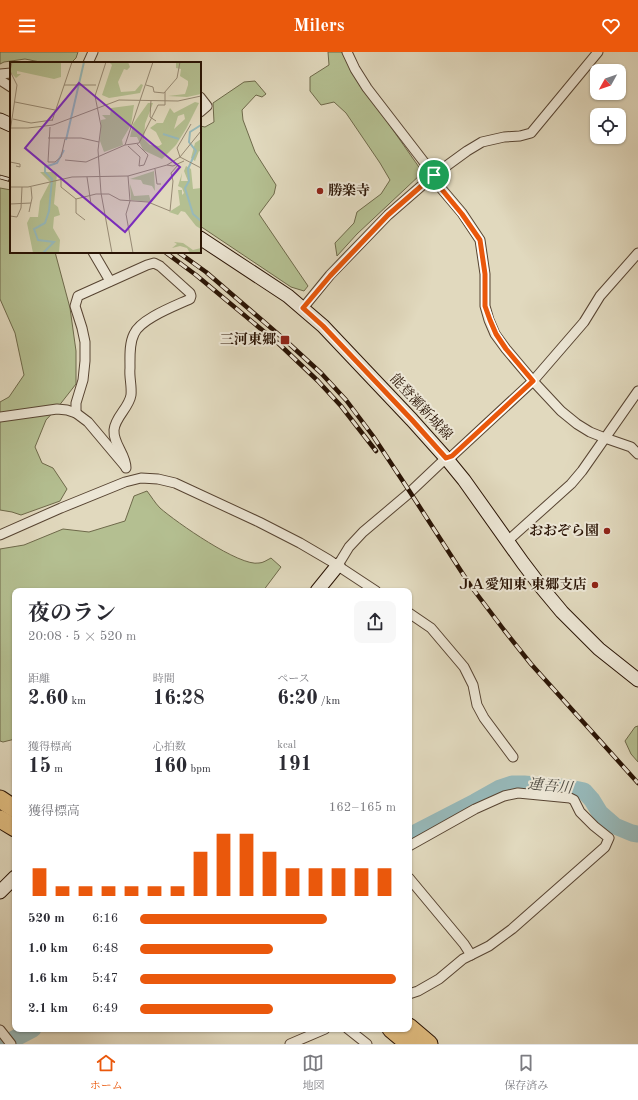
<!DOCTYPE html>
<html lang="ja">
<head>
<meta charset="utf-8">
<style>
	:root { --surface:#fff; --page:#f7f7f7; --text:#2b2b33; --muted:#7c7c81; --line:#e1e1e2; --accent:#ea580c }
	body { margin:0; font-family:"Old Standard TT","Noto Serif JP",serif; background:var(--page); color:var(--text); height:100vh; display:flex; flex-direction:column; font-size:15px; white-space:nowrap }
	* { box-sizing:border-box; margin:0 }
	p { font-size:13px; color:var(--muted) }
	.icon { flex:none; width:22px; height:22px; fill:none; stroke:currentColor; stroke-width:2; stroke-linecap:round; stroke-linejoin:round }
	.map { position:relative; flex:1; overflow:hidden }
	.panel { position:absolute; left:12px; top:536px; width:400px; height:444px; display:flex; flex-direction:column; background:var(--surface); border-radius:8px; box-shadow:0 1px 3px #0004 }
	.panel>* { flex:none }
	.needle { width:26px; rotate:230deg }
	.tools { position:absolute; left:590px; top:12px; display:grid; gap:8px }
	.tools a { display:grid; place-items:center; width:36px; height:36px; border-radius:8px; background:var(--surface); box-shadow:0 1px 3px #0004; font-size:20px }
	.pin { position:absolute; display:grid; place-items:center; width:34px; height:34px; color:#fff; margin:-17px; border:2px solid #fff; border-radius:50%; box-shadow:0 1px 4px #0007 }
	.round { display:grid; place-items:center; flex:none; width:42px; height:42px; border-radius:8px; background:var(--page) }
	.head { display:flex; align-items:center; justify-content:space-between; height:68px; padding:0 16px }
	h1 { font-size:22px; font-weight:700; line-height:30px }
	.metrics { display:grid; grid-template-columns:repeat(3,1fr); gap:6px; height:68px; padding:4px 16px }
	.metrics div { display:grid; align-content:center }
	.metrics b { font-size:20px; font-weight:700 }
	.metrics small { font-size:11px; font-weight:400 }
	.metrics p { font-size:11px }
	.chart { height:112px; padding:8px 16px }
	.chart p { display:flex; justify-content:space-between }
	.chart svg { width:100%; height:72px; margin-top:4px; stroke:var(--accent); stroke-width:6 }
	ul { padding:0 16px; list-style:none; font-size:13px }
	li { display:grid; grid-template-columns:64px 48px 1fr; align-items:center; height:30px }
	li i { height:10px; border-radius:5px; background:var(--accent) }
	header { display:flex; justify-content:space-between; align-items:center; height:52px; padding:0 16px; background:var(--accent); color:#fff; font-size:18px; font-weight:700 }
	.tab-bar { display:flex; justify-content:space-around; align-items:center; height:56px; border-top:1px solid var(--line); background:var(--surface); font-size:11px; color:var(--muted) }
	.tab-bar a { display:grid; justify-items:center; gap:2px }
	.tab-bar .active { color:var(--accent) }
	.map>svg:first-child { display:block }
</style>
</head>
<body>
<header><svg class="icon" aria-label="menu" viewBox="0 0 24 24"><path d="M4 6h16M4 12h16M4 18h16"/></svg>Milers<svg class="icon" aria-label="heart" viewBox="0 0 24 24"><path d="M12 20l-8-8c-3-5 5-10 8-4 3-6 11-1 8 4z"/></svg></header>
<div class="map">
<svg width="638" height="992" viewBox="0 0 638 992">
	<rect width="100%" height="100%" fill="#e1d9be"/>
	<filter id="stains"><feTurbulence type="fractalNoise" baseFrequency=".005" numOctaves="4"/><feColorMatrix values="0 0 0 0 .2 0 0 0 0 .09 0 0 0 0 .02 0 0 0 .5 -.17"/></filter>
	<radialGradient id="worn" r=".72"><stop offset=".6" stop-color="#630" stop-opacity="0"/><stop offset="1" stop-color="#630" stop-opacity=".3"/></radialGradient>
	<g fill="#b4bf91" stroke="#6e694a">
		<polygon points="0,0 78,0 76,6 71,11 45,11 25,7 4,10 0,12"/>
		<polygon points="328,0 342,0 351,18 421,118 421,122 357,182 337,204 335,191 354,171 357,160 381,142 390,128 380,111 346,61 334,50 321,53 310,39 310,25 329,13"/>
		<polygon points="255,29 266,42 262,45 256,43 242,58 243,68 255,100 276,133 274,142 259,162 308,234 304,239 291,235 200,174 200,74 205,75 214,70 213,51 244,30"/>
		<polygon points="0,136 11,138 11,200 55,200 70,256 76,299 76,332 58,355 46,368 35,395 42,411 53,416 67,437 60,449 21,463 12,460 0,458 0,350 9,345 24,323 15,281 0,247"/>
		<path d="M147,439C151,444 155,451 160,456C176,470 240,515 259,511C263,511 267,508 271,506L281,515L263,539H15V687L3,690L0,689V497L24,493L63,477L89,480L125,469L134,444Z"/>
		<polygon points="638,674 638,710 631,702 625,689 635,675"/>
	</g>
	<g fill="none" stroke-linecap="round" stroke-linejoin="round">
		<g stroke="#97b9ba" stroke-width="17">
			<polyline points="409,784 475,750 500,736 512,732 524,732 570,736 584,739 592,748 600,761 615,774 632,781 638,782"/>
			<polyline points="4,992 33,977"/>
		</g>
		<g stroke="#574432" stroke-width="11">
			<g id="street">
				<polyline points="347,0 355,17 367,36 434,123 434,128 462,161 480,188 485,222 485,254 489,268 495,282 506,297 533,329 561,359 577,372 590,380 605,386 631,395 638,402"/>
				<polyline points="88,11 93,0"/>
				<polyline points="0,22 11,21"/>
				<polyline points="0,28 11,35"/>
				<polyline points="200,45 207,54 200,60"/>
				<polyline points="93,200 110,229"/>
				<polyline points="303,256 330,223 388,163 434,123 467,99 482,90 504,85 520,84 531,81 598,0"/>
				<path d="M76,361V351L83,328L85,309V290L82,276L75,254L78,244L147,213L154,211L160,214L190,241L191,244L190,247C175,254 140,267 134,282C129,292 130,305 130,316C129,325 132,334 131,343C129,356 115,365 114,378C113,392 126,402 126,416"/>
				<polyline points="0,365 57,357 67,358 76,361 88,370 125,414"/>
				<polyline points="0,483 61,456 125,430 141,426 158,427 175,431 259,470 300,491 329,508 376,539"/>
				<polyline points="507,489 512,485 571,432 582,419 638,339"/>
				<polyline points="338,513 349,495 363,480 408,442 446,406 452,404 533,329 584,270 600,244 638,201"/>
				<polyline points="409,561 431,576 464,615 473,633 477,653 484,666 513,705"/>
				<polyline points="409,794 475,757 504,744 518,741 570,746 574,748 580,760 594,774 609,786 605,795 512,877 489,894 463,907 439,927 418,939 409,942"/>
				<polyline points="409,826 464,892 471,903"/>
				<polyline points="348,977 367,992"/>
				<polyline points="0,978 11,992"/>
				<polyline points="290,992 325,977"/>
			</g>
		</g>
		<g stroke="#291304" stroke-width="15">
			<g id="secondary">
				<polyline points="0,68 11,73"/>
				<polyline points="200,186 288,244 323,274 412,368 446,406 464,428 523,511 542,536 562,560 599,597 638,628"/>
				<polyline points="317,539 338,513"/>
				<polyline points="0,840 15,825"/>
			</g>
		</g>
		<g stroke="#291304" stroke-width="19">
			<g id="highway">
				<polyline points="0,747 15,757"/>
				<polyline points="0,767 15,776"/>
				<polyline points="409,975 429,992"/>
				<polyline points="391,977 409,992"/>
			</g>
		</g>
		<use href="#street" stroke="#ece6d5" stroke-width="9"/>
		<use href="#secondary" stroke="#ece6d5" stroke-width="13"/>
		<use href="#highway" stroke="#e0bc7f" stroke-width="17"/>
		<g stroke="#291304" stroke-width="4.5">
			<g id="rail">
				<polyline points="0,125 11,128"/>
				<polyline points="165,200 196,223 279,292 318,329 341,354 376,399"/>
				<polyline points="178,200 206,220 285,288 321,321 346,348 373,384 410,440 470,533 504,578 531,612 638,731"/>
			</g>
		</g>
		<use href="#rail" stroke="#ece6d5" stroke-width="3" stroke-dasharray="9" stroke-linecap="butt"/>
	</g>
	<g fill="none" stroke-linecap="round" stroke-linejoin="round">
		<g stroke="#fff" stroke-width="8">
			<polygon id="route" points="434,123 434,128 462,162 480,188 485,222 485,254 490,268 496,282 506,297 533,329 452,404 446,406 412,368 323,274 303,256 330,224 388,163"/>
		</g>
		<use href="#route" stroke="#ea580c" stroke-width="5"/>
	</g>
	<g fill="#8f2418" stroke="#ece6d5" stroke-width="1.5">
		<circle cx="320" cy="139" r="4"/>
		<rect x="280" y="283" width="10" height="10" rx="2"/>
		<circle cx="607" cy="479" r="4"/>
		<circle cx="595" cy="533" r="4"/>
	</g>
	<g text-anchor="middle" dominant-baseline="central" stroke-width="4" stroke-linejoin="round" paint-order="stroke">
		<g font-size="14" font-weight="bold" fill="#291304" stroke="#ece6d5" text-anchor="end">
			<text x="328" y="139" text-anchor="start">勝楽寺</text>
			<text x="276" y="288">三河東郷</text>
			<text x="599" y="479">おおぞら園</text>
			<text x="587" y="533">ＪＡ愛知東 東郷支店</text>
		</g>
		<g font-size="14" fill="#291304" stroke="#ece6d5">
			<text transform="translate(421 355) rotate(47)">能登瀬新城線</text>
		</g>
		<g font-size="15" font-style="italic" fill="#504d44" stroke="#ece6d5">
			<text transform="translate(550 735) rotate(6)">連吾川</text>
		</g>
	</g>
	<g transform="translate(10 10)">
		<rect width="191" height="191" fill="#e1d9be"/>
		<path d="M0,0H51V15L44,17L7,9V12H11L6,16L0,10ZM103,0H118L120,5L117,8L114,7L108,20L111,30L125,29L131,22L133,23L130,31L99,36L92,33L102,3L100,1ZM166,0H191V32L177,35L158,34L175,32L178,23V19L170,14L171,7L166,6ZM185,40L189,41L176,67L166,83L152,97L133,88L127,75H120L123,62L138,41H143L135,62L134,77L140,83L149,84L152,82L146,70L140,66L147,61H153L160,46L164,51ZM174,52L175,57L164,67L168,54ZM124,43L121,63L112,78L113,83L94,90L90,79L91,58L96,57L92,53H100L101,46ZM191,77V90L189,89L185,99L181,96L185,81ZM176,104L181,107L183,127L191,126V167L186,164L175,150L171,149L168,153L159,150L170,143L168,128H172V133L174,131L172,126L168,124L172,111L171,119H178L174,109ZM144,109L145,129L142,124L133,122L131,118L120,117ZM30,110H45L47,112L44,142L48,145L50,153L44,155L43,166L50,178L49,191H23L17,161L20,155H28L30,139L40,120ZM120,122L124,134L139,133L141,140L121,138ZM164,180L173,181L183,188L191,186V191H180L177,186L170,184L162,186L167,182Z" fill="#b4bf91" fill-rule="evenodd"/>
		<path fill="none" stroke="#97b9ba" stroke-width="2" d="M191,63L180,70L179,80L186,89L178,107L179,119L175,126L183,152L191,159M153,72L169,77M56,78L74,0M33,191L44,180L28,178L24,167L35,161L39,149L42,117L35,110V105L47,101L54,88"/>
		<path fill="none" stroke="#978a74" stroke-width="1" d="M96,0L85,34L91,64L88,88L91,131L102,191M54,23H86M136,23L143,25L144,30L154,31L167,16L170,0M141,38L140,55L146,59M5,40L45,48M3,57L21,61L42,58M42,59L62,0M181,62L167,86L170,95L191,69M40,65L38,100H45L51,95L55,77M0,66H18L43,63L109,38L168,39L191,34M0,70L7,23L0,9L2,0M38,76H71L89,80M115,83L129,81L148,43H155V30M118,84L130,95L129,104L134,103L138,93L127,82M55,98L76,100L115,83L143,0M0,100L10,102V105L6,104M157,103L163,104L174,99M145,107L147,122H151M118,114L120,139L116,152L123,191M77,115L81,142M51,117V125L66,137V151L75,158M0,125H18L62,115L118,114L157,103L170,95L191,106M66,137L86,132H99L110,138L138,140L160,149L163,119L161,111L168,103M0,142L21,141M19,150L22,136L21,125M0,154L7,155L11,146L12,125"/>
		<path fill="#7b2cbf" fill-opacity="0.15" stroke="#7b2cbf" stroke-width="2" d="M69,21L170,105L115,170L15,86Z"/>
		<rect width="191" height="191" fill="none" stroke="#291304" stroke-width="2"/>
	</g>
	<rect width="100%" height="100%" filter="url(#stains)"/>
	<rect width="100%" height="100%" fill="url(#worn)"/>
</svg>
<div class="tools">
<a><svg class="needle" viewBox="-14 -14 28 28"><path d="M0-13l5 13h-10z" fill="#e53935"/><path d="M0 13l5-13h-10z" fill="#7c7c81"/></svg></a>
<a><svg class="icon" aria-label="locate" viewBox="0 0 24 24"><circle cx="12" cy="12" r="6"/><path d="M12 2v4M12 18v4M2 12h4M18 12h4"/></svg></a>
</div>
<div class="pin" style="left:434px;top:123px;background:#1e9e55"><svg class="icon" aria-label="arrive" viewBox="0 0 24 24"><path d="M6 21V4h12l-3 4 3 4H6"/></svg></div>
<section class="panel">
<div class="head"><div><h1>夜のラン</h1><p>20:08 · 5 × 520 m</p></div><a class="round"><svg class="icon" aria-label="share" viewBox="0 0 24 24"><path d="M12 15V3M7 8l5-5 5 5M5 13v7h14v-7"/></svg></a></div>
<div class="metrics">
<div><p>距離</p><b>2.60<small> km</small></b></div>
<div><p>時間</p><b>16:28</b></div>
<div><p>ペース</p><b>6:20<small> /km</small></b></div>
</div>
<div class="metrics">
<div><p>獲得標高</p><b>15<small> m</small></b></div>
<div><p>心拍数</p><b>160<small> bpm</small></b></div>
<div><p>kcal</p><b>191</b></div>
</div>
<div class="chart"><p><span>獲得標高</span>162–165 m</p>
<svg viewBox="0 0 160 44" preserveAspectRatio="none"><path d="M5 44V27M15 44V38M25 44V38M35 44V38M45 44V38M55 44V38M65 44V38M75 44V17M85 44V6M95 44V6M105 44V17M115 44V27M125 44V27M135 44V27M145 44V27M155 44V27"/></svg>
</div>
<ul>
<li><b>520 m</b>6:16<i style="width:73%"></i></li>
<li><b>1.0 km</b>6:48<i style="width:52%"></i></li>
<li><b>1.6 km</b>5:47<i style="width:100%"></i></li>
<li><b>2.1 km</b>6:49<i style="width:52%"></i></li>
</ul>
</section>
</div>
<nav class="tab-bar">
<a class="active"><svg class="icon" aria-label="home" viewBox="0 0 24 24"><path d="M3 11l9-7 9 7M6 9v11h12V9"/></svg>ホーム</a>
<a><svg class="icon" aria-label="map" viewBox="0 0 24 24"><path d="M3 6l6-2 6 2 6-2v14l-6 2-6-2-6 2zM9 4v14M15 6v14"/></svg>地図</a>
<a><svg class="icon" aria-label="saved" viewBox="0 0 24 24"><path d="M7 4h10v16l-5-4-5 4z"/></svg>保存済み</a>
</nav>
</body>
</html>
